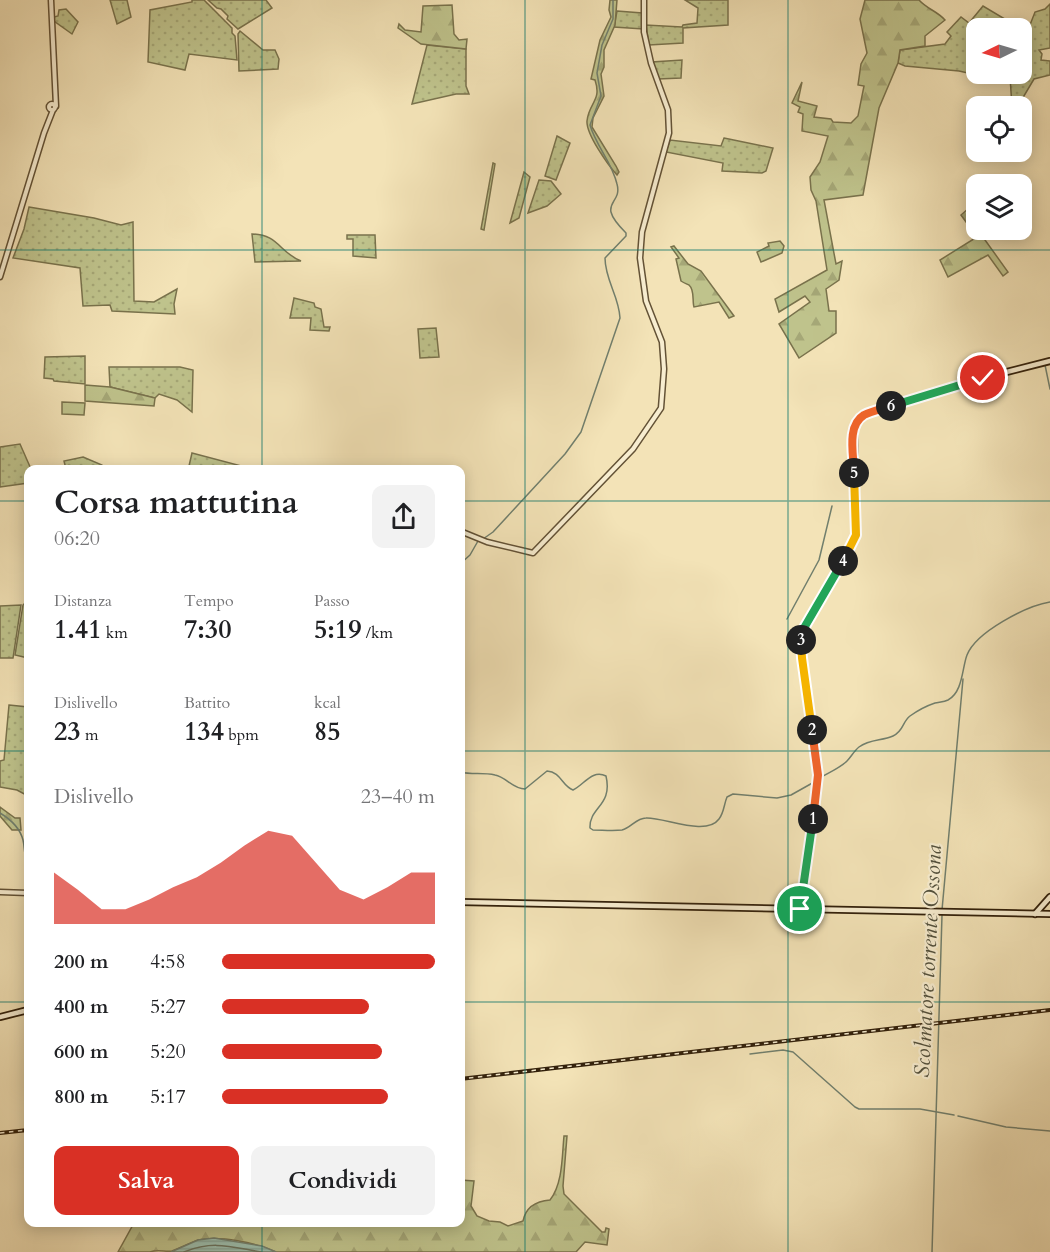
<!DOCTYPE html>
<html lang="it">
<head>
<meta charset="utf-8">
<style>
	:root { --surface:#fff; --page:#f2f2f2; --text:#202124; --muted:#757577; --accent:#d93025 }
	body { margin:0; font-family:Cardo,serif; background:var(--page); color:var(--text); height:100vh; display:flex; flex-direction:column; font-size:22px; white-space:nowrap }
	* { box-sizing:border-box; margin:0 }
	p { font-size:20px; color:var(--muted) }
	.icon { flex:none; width:33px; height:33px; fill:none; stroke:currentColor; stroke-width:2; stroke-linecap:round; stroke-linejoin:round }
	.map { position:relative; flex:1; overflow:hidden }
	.side { position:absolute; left:24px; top:465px; width:441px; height:762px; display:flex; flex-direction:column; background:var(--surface); border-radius:12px; box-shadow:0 3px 15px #0003 }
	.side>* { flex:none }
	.needle { width:39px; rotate:265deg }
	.controls { position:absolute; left:966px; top:18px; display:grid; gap:12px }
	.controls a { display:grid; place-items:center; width:66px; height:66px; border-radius:12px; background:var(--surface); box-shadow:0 3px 15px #0003; font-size:30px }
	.pin { position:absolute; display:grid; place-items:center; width:51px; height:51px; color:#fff; margin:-26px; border:3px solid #fff; border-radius:50%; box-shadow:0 2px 6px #0007 }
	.km { position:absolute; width:30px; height:30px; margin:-15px; border-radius:50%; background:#222; color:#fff; font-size:16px; line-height:30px; text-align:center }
	.round { display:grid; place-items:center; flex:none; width:63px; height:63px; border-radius:12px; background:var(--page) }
	.headline { display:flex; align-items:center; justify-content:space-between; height:102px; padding:0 30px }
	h1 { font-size:33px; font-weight:700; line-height:45px }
	.stats { display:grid; grid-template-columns:repeat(3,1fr); gap:9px; height:102px; padding:6px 30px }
	.stats div { display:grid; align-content:center }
	.stats b { font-size:26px; font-weight:700 }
	.stats small { font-size:16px; font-weight:400 }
	.stats p { font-size:16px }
	.chart { height:168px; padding:12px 30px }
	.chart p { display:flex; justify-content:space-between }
	.chart svg { width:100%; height:108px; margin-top:6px; fill:var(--accent); opacity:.7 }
	.primary-button { display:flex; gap:12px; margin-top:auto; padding:12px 30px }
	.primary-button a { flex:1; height:69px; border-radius:12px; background:var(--accent); color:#fff; font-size:24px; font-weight:700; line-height:69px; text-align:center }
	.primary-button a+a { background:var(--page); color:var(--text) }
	ul { padding:0 30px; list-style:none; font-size:20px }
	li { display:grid; grid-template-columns:96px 72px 1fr; align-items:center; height:45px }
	li i { height:15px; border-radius:8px; background:var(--accent) }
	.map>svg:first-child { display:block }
</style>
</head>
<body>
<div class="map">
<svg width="1050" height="1252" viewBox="0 0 1050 1252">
	<defs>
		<pattern id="grass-dots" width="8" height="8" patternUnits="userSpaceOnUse" patternTransform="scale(1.5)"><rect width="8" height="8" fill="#bfc38c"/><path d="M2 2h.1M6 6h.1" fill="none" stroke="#a5a777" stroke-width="1.8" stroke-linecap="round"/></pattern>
		<pattern id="forest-firs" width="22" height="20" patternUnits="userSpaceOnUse" patternTransform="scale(1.5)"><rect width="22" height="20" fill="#bfc38c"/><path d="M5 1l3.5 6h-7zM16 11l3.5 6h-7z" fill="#a5a777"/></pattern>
		<pattern id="water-rules" width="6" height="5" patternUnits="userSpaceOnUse" patternTransform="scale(1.5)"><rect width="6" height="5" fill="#9bbeae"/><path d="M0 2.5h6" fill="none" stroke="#86a394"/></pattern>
	</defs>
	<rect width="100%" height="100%" fill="#f3e3b7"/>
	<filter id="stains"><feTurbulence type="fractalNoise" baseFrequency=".00333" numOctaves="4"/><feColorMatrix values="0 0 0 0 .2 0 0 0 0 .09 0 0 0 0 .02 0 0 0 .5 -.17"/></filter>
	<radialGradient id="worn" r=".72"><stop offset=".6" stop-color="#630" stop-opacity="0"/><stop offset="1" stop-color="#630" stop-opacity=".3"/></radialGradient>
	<g fill="url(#grass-dots)" stroke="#79724c" stroke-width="1.5">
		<polygon points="110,0 127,0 131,17 117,24"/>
		<polygon points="192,0 204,0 232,28 232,33 235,36 237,60 189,54 185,70 148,62 150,10 192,2"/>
		<polygon points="208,0 266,0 272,8 238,29 227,19 228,16 221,9 217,8"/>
		<polygon points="685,0 728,0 728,25 683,28 683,43 649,45 646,25 682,27 683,25 697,23 698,8"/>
		<polygon points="1050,4 1050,48 1039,50 1042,54 1041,60 1050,61 1050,75 1034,79 1018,106 1012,106 1010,77 992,76 990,78 959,71 905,66 898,63 900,50 945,44 951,36 947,32 961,17 969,23 983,6 1020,28 976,28 976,74 1022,74 1022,50 1031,48 1028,30 1035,12 1045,9"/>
		<polygon points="66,9 78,22 72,34 54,21 54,17 58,16 59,10"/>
		<polygon points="617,11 642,13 643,29 614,27"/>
		<polygon points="240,31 263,50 275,50 279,59 278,69 239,71 238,34"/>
		<polygon points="427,45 466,49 466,86 469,94 456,94 412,104"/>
		<polygon points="682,60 681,78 658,79 652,62"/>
		<polygon points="557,136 570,143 556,180 545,176"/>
		<polygon points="724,138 773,148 766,171 762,173 722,171 723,163 666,152 670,140 721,146"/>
		<polygon points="493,163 495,164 484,230 481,229"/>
		<polygon points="524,172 530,177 519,218 510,223"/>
		<polygon points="539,180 551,181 561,194 547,206 528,213"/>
		<polygon points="29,207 94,218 121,225 133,222 134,301 154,302 177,289 174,304 175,314 112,311 110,305 83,306 80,268 13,258 24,229"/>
		<path d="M252,234C278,234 280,253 301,261L255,262Z"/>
		<polygon points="347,235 375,235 376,258 353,256 353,239 347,239"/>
		<polygon points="294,298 314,303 315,307 321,309 324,327 330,327 329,331 310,330 311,318 290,318"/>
		<polygon points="436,328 439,357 420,358 418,329"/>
		<polygon points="85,356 85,384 54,381 53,379 44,378 45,357"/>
		<polygon points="109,367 180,367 193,370 192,412 177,400 159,394 155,398 110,387"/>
		<polygon points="20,444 31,469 28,470 28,483 0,487 0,447"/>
		<polygon points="192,453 249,468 249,469 203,469 189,466"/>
		<polygon points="83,457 102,465 104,469 66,469 64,461"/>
		<polygon points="25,603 28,611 28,658 15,655 23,605"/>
		<polygon points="21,605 13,658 0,658 0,606"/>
		<polygon points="9,705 28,707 28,796 17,790 0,787 0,761 4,760"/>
	</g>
	<g fill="url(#forest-firs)" stroke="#79724c" stroke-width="1.5">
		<path d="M610,0H617L615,25L604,50V67L601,74L604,96L593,118L592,127L616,166L619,172L617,175C608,165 586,134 587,121C589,102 602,101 595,80L591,79L600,40L611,17L609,10Z"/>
		<path d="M865,0H919C927,9 937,11 945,20L925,36V46L900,50L898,63L879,108L863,195L824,200L836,264L842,261L839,280L826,289L829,311H836V333L799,358L779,324L810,302L805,296L779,312L775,299L827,270L816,201L811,190L810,177L820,162L828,136L802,131L803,114L798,112L800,107L792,103L802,82L798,101L817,106L814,117L831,119L833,122L851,123L858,116L864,86L858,85L861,64L867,53L860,19Z"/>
		<polygon points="452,5 454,34 459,40 467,39 466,49 421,44 398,28 399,24 405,30 421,32 423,6"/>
		<polygon points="976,202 976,230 983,230 980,233 1008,272 1003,276 988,255 948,277 940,260 977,237 961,215"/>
		<polygon points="780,241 784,246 782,253 761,262 757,252 769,246 768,243"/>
		<path d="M674,246L688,264L701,271L734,316L729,318L719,302L694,307C692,301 695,290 689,285C687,284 684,283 681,281L676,259L679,258L671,247Z"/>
		<polygon points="85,385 110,387 155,398 154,406 85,401"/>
		<polygon points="62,402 85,403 84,415 62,414"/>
		<polygon points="0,807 15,818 20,818 21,830 12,830 0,816"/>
		<path d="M564,1136H567L563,1186L564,1194L602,1232H605L606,1228L609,1229L607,1245L585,1242L576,1252H276C256,1243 220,1235 198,1240C189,1243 181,1248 172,1251C165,1252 157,1249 150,1252H118L134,1223H171L172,1225L174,1222H460L461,1180L474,1181L471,1206L477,1216L489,1221L500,1222L508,1226L523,1221C526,1206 537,1201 550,1200C563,1184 562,1155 564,1136Z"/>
	</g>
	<polygon fill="url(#water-rules)" stroke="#717f6d" stroke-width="1.5" points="214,1238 262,1246 276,1252 171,1252 198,1240"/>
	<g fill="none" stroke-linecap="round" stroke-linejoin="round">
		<path stroke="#67705c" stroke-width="1.5" d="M184,1252C214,1240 231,1247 261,1252"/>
		<g stroke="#717f6d" stroke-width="1.5">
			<polyline points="1045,365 1050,389"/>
			<path d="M483,539L493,532L565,454L581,432L620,318C619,296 605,280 605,258L626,236V233C594,201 623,206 617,184C612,162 596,146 590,125L601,96L597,73L602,45L613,19V0"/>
			<polyline points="460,564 470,555 478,541"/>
			<polyline points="787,619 819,560 832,506"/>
			<path d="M460,772C472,775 483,772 495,775C506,777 513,789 525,789L547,771C561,772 562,786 573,790C584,785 592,769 606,776C613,806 589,807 590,828L593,830C602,830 613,831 622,830C631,828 636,818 646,818C664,817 706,837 719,819C724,813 724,804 727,797L733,794L777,798L791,795L816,781"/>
			<path d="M820,778C828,773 840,768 847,761C851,757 854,751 859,747C870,739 882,741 893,736C904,731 902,722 910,716C917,711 926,706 935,703C939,702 944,702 948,700C963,692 962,668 967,655C976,632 1026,606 1050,602"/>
			<path d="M0,813C10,819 20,828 23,840C25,848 23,853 28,860"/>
			<polyline points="942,910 963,679"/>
			<polyline points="750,1054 783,1050 793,1052 855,1107 859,1109 920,1109 954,1115"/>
			<polyline points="958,1116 1006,1127 1050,1131"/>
			<polyline points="932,1252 942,915"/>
		</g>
		<g stroke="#635236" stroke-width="7">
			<g id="tertiary">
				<polyline points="51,0 56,106"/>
				<circle cx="52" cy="107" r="3"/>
				<polyline points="0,277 44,133 53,110"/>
				<polyline points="460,531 487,542 533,553 633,449 661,408 664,369 662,342 646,301 640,258 642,232 669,133 668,110 651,63 644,32 644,0"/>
				<polyline points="0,892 28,893"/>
			</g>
		</g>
		<g stroke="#33210b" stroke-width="8">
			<g id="secondary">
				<polyline points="460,902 1050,914"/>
				<polyline points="800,909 818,775 800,648 804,628 851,546 856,535 854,427 859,418 866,414 971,381 1050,361"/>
				<polyline points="1035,914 1050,897"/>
				<polyline points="0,1017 28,1010"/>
			</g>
		</g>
		<use href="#tertiary" stroke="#f7edd0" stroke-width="4"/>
		<use href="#secondary" stroke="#f7edd0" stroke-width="4.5"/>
		<g stroke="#33210b" stroke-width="4">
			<g id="rail">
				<polyline points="460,1079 1050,1010"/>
				<polyline points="0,1133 28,1130"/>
			</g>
		</g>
		<use href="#rail" stroke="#f7edd0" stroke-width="1.5" stroke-dasharray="4.5" stroke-linecap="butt"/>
	</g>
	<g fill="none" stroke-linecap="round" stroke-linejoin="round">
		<g stroke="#fff" stroke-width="12">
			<polyline id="split-1" points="800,909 813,819"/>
		</g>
		<g stroke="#fff" stroke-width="12">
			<polyline id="split-2" points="812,730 818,775 813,819"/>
		</g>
		<g stroke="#fff" stroke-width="12">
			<polyline id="split-3" points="801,640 802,658 812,730"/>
		</g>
		<g stroke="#fff" stroke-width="12">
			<polyline id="split-4" points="801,640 804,628 843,561"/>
		</g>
		<g stroke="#fff" stroke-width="12">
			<polyline id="split-5" points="843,561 856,535 854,473"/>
		</g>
		<g stroke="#fff" stroke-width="12">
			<path id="split-6" d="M854,473C854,456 846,426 864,415C872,411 882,409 891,406"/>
		</g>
		<g stroke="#fff" stroke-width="12">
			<polyline id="split-7" points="891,406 983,378"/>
		</g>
		<use href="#split-1" stroke="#22a559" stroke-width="8"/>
		<use href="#split-2" stroke="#f0652b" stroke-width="8"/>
		<use href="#split-3" stroke="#f5b400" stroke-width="8"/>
		<use href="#split-4" stroke="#22a559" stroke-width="8"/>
		<use href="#split-5" stroke="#f5b400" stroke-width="8"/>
		<use href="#split-6" stroke="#f0652b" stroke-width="8"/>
		<use href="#split-7" stroke="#22a559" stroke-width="8"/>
	</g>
	<path fill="none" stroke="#0f766e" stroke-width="1.5" stroke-opacity="0.55" d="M262,0V470M525,0V1252M788,0V1252M0,250H1050M0,501H28M460,501H1050M0,751H28M460,751H1050M0,1002H28M460,1002H1050M262,1222V1252"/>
	<g text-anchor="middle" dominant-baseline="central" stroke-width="4.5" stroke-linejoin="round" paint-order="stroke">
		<g font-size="22" font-style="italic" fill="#52503c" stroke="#f7edd0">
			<text transform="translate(928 961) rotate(-87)">Scolmatore torrente Ossona</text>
		</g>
	</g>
	<rect width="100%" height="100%" filter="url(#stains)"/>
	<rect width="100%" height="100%" fill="url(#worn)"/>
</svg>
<div class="controls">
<a><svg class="needle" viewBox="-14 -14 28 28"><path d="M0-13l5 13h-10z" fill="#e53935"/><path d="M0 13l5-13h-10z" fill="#757577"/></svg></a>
<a><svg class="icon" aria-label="locate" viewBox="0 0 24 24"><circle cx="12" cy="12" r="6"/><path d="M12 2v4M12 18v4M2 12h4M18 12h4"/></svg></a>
<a><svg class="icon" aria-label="layers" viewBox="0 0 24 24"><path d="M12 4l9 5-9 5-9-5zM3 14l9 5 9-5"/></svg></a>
</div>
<div class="pin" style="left:800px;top:909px;background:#1e9e55"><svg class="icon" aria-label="arrive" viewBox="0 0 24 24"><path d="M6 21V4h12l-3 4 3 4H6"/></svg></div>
<div class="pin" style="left:983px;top:378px;background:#d93025"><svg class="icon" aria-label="check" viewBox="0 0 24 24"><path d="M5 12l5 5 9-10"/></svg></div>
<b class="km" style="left:813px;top:819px">1</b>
<b class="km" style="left:812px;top:730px">2</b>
<b class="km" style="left:801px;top:640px">3</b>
<b class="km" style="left:843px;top:561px">4</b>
<b class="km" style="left:854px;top:473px">5</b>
<b class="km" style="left:891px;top:406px">6</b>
<section class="side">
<div class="headline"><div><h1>Corsa mattutina</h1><p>06:20</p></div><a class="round"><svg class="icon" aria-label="share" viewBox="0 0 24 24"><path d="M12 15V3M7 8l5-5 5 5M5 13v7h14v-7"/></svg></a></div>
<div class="stats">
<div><p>Distanza</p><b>1.41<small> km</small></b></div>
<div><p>Tempo</p><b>7:30</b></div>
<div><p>Passo</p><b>5:19<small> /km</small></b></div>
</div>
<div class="stats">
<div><p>Dislivello</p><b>23<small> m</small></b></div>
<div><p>Battito</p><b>134<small> bpm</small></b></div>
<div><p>kcal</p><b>85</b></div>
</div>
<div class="chart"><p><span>Dislivello</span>23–40 m</p>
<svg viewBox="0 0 160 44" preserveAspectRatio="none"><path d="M0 44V23L10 30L20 38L30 38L40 34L50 29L60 25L70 19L80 12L90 6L100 8L110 19L120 30L130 34L140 29L150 23L160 23V44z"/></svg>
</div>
<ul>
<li><b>200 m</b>4:58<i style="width:100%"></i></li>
<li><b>400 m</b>5:27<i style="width:69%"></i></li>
<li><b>600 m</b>5:20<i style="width:75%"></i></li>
<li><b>800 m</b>5:17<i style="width:78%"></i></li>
</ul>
<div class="primary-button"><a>Salva</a><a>Condividi</a></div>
</section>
</div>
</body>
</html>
